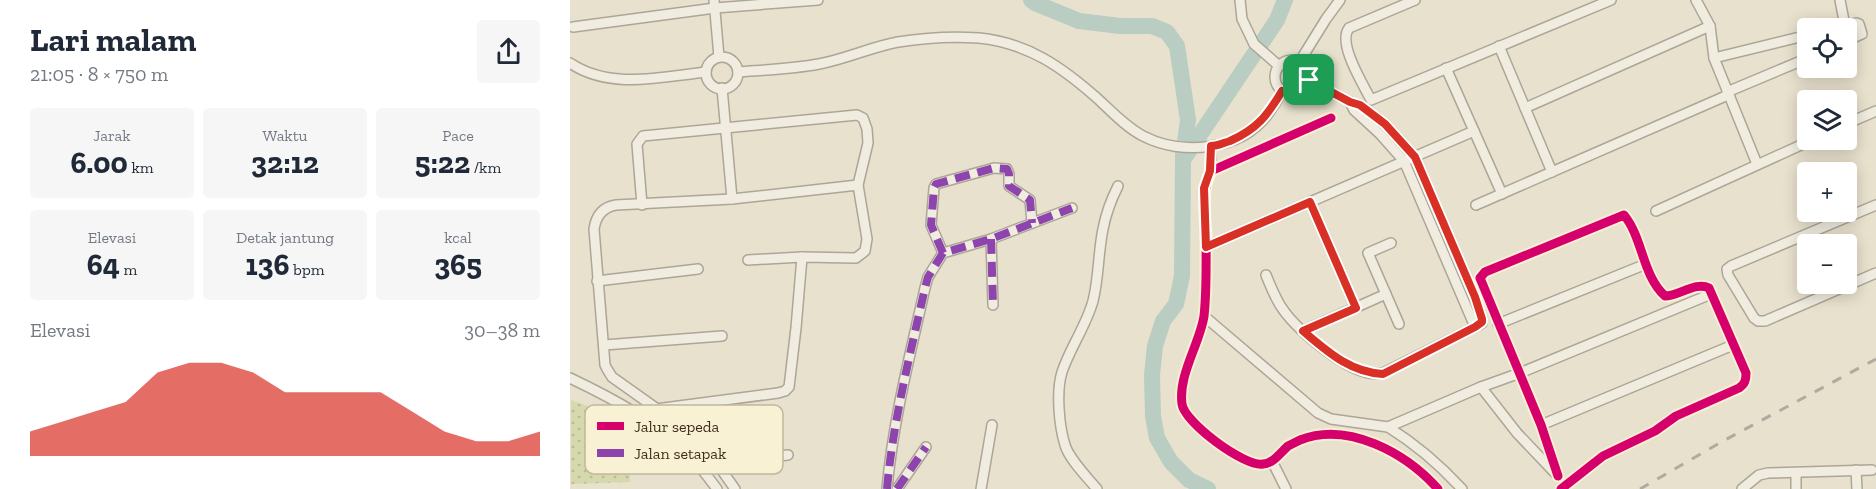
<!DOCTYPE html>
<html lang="id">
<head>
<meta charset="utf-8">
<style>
	:root { --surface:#fff; --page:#f6f6f7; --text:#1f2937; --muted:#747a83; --accent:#d93025 }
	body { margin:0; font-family:"Zilla Slab",serif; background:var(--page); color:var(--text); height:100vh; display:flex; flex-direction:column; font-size:22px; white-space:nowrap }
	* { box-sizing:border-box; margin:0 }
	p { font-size:20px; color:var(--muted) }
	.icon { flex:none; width:33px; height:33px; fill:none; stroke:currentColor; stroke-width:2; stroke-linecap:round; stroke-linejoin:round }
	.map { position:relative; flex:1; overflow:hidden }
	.side { display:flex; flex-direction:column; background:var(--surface); width:570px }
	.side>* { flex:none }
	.controls { position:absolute; left:1227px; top:18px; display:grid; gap:12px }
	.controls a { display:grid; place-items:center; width:60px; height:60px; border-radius:6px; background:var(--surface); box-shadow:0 3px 15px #0003; font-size:30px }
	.pin { position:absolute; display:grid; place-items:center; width:51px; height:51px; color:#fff; margin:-26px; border-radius:12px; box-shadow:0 3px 9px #0006 }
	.round { display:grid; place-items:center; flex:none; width:63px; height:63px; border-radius:6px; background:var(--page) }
	.summary { display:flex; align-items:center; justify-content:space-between; height:102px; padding:0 30px }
	h1 { font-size:33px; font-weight:800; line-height:45px }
	.figures { display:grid; grid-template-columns:repeat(3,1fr); gap:9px; height:102px; padding:6px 30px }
	.figures div { display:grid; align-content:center; border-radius:6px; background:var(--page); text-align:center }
	.figures b { font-size:30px; font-weight:800 }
	.figures small { font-size:16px; font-weight:400 }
	.figures p { font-size:16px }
	.chart { height:168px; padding:12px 30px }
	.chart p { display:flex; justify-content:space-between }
	.chart svg { width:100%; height:108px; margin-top:6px; fill:var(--accent); opacity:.7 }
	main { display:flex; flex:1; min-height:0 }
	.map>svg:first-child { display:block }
</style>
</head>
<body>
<main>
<section class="side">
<div class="summary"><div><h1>Lari malam</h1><p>21:05 · 8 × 750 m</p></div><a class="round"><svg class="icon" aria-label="share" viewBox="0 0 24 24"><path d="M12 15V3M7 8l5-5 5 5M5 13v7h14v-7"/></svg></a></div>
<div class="figures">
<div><p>Jarak</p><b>6.00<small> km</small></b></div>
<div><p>Waktu</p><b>32:12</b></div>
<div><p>Pace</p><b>5:22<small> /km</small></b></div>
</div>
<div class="figures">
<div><p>Elevasi</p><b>64<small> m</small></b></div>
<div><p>Detak jantung</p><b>136<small> bpm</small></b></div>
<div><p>kcal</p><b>365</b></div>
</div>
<div class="chart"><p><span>Elevasi</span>30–38 m</p>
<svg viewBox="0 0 160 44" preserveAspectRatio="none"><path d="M0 44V34L10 30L20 26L30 22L40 10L50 6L60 6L70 10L80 18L90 18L100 18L110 18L120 26L130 34L140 38L150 38L160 34V44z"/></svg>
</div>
</section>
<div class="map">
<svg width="1306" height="489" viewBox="0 0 1306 489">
	<defs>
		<pattern id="park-dots" width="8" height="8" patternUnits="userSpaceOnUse" patternTransform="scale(1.5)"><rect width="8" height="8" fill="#d6d9ae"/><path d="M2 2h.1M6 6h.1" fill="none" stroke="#b9bb95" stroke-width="1.8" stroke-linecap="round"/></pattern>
	</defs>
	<rect width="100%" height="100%" fill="#e8e1cd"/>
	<polygon fill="url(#park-dots)" points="1,400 57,420 60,482 1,484"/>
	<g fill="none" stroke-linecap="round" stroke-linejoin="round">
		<g stroke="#b9cdc2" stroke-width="16">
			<polyline points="461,0 465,3 509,21 550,26 582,26 597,32 607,46 618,120 613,156"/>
			<polyline points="638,489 619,480 601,462 587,438 583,416 582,375 585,346 593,321 606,304 612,276 613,160 707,20 715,0"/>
		</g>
		<g stroke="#ada697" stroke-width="12">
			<g id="minor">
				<polyline points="144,0 149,57"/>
				<polyline points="670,0 672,19 684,44 709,66"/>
				<path d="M845,0L779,28C767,43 793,84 801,100L1041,0"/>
				<polyline points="1126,0 1140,26 1144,58 1187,164"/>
				<polyline points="1270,0 1275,26"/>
				<polyline points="3,27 145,8 248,0"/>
				<polyline points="1263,28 1286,23 1289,24 1292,34 1276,41"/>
				<polyline points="929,46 982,172"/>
				<circle cx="152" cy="73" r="16"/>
				<polyline points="1144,58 1238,35"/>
				<circle cx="722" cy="77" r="17"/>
				<polyline points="730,61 756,19 770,0"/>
				<path d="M0,63C40,90 90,77 136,72"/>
				<polyline points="876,68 932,194"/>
				<path d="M168,72C194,70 222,69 249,64C276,59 301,47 328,42C353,38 383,36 409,38C458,43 492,67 528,99C542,112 556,127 573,136C612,156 670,151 698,114C703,107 708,99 712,91"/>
				<polyline points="152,88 162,199"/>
				<polyline points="1157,92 1238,58"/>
				<polyline points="780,102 784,110 810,134 834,161 905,327"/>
				<polyline points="955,108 1140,26"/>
				<path d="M761,118L641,171C631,193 635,210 636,233C636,260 637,289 634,316C630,343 608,375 612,404C614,422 674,467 693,464C704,463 710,453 718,446C722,444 726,442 730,440C778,421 836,453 868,489"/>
				<polyline points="1276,124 1306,111"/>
				<polyline points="641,171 641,146"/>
				<polyline points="740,202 786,308"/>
				<polyline points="72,205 67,144 73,136 287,115 293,118 297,129 298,143 288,185 297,239 295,251 286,258 232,257 178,260"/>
				<polyline points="906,205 1158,95"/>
				<polyline points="1306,205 1161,266 1157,269 1158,275 1184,318 1188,321 1195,321 1306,273"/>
				<polyline points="1086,211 1242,140"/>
				<polyline points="421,239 423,305"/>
				<polyline points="821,243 798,253 829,324"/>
				<polyline points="636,247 904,131"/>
				<polyline points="373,253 361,225 364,188 366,184 424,168 437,169 439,174 439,186 460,200 462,223"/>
				<path d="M696,275C700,285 704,295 710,305C724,328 771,367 798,373C803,374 808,373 813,373L905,327L912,323V319L905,297L845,157L815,124L790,105L780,102L739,80"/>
				<polyline points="27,281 128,269"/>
				<polyline points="634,316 748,413 761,419 818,427 911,387 950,373 1141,294"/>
				<polyline points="928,324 1076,264"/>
				<polyline points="733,331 816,294"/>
				<polyline points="34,345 152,336"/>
				<path d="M0,378C38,396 80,418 111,446C124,459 136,474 147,489"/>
				<polyline points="911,387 947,433 986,474"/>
				<polyline points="86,409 208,393 215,391 219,387 226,328 232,257"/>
				<polyline points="971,425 1163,345"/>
				<path d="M818,427C847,445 869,464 892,489"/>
				<polyline points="702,461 716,489"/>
				<polyline points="146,462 218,455"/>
				<polyline points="1286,470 1287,489"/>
				<polyline points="1226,473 1226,489"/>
				<path d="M988,476L971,425L910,278L915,272L1054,215C1073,238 1072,275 1095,296C1109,296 1126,281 1139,288L1176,373C1176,380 1175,384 1169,388L1106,416L1085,431L1033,456L991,489"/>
				<path d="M165,489L146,462L111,426L42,377L37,369L35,365L24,229C26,216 33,207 46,205L162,199L288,185"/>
				<path d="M317,489C323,421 340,355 355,288L358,277L373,253L421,239L502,208"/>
				<polyline points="327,489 356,447"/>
				<polyline points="411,489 422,425"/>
				<path d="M527,489C517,477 499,459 495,445C489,426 486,391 492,372C500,348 516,326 523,301C529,277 528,253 533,229C536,213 541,200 548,186"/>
				<polyline points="1172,489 1189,475 1198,473 1302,470"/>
			</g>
		</g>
		<use href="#minor" stroke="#f0ece0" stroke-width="9"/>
		<polyline stroke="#afaba1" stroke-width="3" stroke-dasharray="10 10" stroke-linecap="butt" points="1070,489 1153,441 1306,359"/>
		<g stroke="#8e44ad" stroke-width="8" stroke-dasharray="15 8" stroke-linecap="butt">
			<polyline points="421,239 423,305"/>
			<polyline points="373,253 361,225 364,188 366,184 424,168 437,169 439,174 439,186 460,200 462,223"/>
			<path d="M317,489C323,421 340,355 355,288L358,277L373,253L421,239L502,208"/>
			<polyline points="327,489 356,447"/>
		</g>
		<g stroke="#f9f1d3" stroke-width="13">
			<g id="cycleway">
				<path d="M761,118L641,171C631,193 635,210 636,233C636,260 637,289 634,316C630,343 608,375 612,404C614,422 674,467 693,464C704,463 710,453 718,446C722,444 726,442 730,440C778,421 836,453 868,489"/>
				<path d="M988,476L971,425L910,278L915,272L1054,215C1073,238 1072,275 1095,296C1109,296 1126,281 1139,288L1176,373C1176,380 1175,384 1169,388L1106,416L1085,431L1033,456L991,489"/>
			</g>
		</g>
		<use href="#cycleway" stroke="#d6006c" stroke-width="9"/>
	</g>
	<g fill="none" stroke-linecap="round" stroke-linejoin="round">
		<g stroke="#fff" stroke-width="12">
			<path id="route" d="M739,80L780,102L790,105L815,124L845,157L905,297L912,319V322L905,327L813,374C779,372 757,351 733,331L786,308L740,202L636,247L634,188L640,171L641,146C648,146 653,143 660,141C687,129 697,116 712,91C724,97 734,93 739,80Z"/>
		</g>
		<use href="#route" stroke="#d93025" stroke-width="8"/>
	</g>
	<rect x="15" y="405" width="198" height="69" rx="9" fill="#f9f1d3" stroke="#c1b79c" stroke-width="1.5"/>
	<rect x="27" y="422" width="27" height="8" fill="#d6006c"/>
	<rect x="27" y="449" width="27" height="8" fill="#8e44ad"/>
	<g font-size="16" fill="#3e2f1d">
		<text x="64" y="432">Jalur sepeda</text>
		<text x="64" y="459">Jalan setapak</text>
	</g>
</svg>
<div class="controls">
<a><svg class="icon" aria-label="locate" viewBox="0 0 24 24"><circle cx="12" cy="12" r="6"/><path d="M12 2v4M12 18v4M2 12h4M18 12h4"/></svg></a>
<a><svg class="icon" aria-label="layers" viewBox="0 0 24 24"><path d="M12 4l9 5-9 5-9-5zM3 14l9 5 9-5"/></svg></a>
<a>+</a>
<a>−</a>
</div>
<div class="pin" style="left:739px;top:80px;background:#1e9e55"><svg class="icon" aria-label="arrive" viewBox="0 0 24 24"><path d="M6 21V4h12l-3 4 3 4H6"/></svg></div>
</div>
</main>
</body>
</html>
